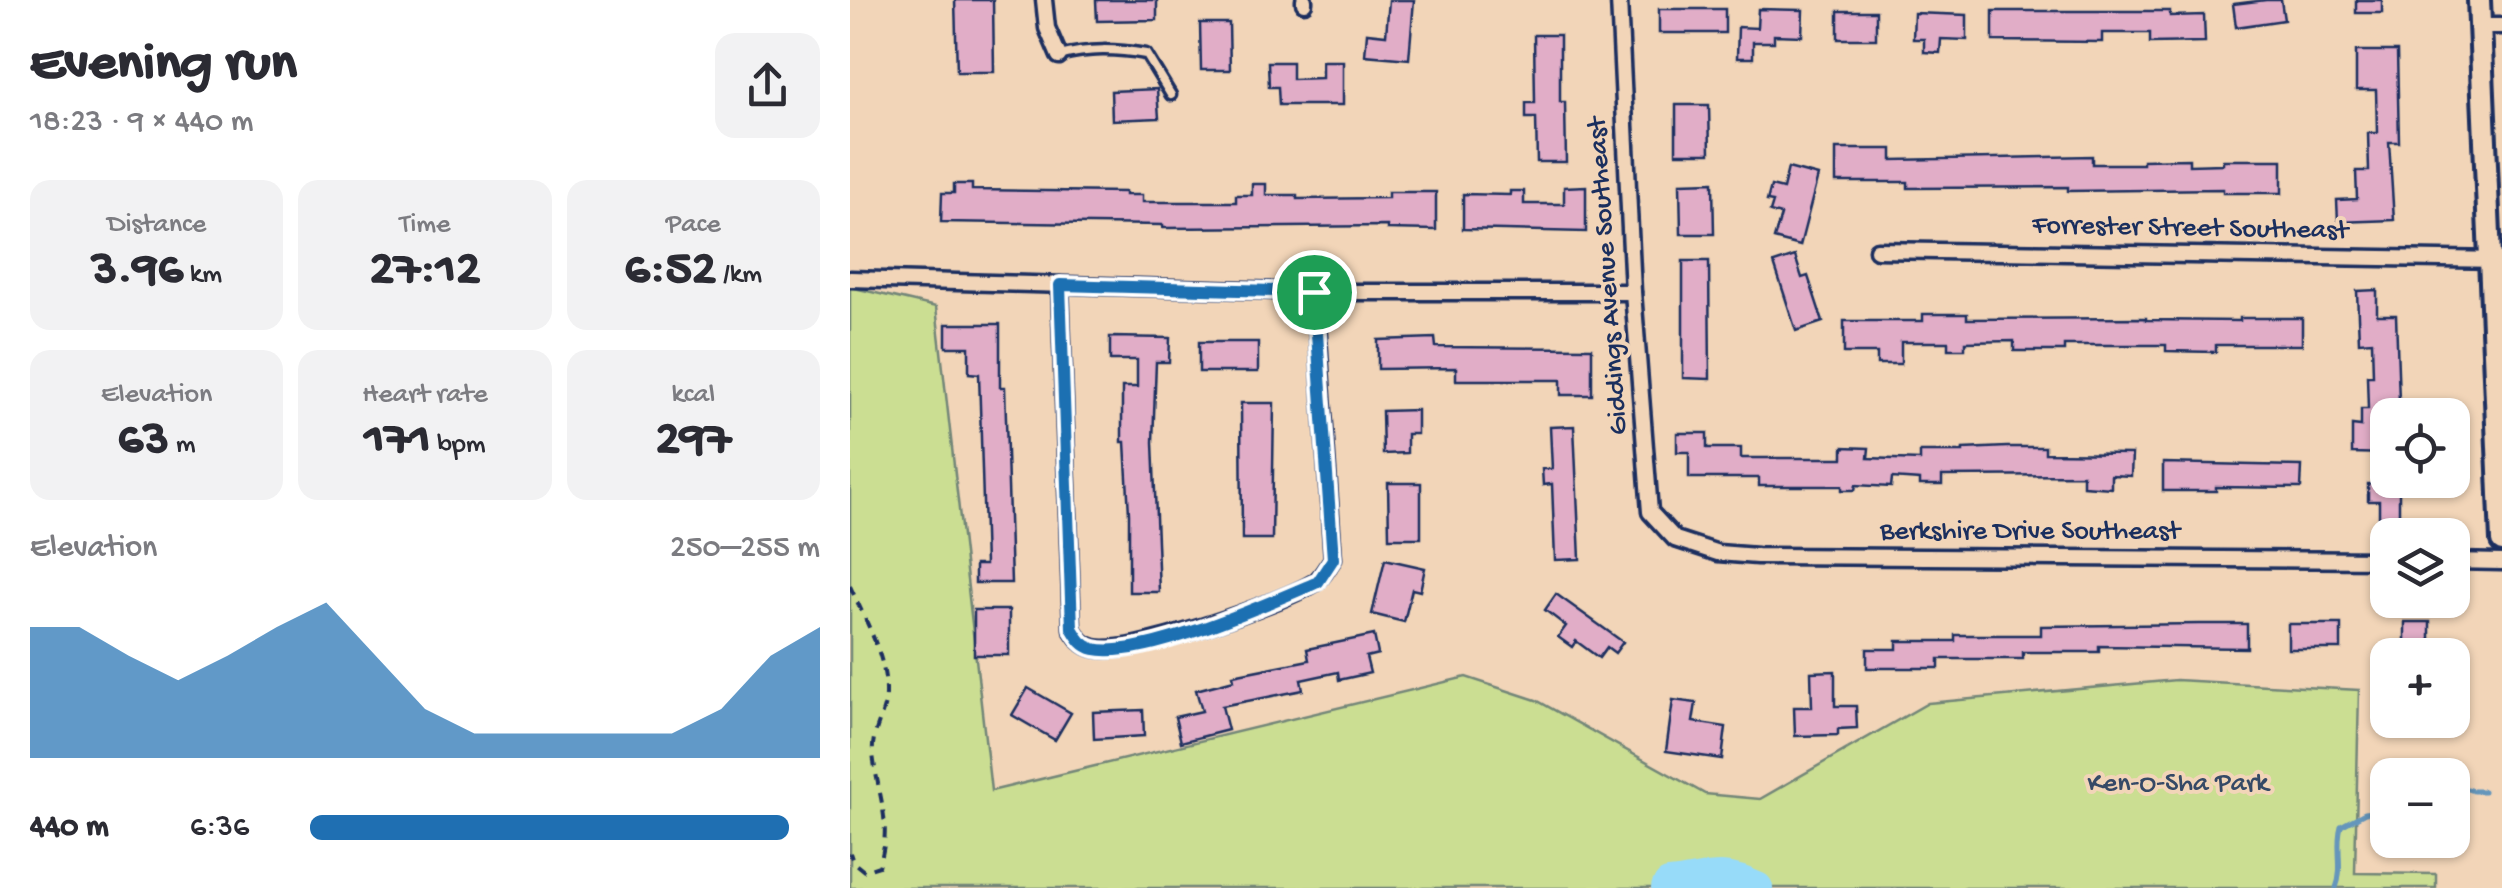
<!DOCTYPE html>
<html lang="en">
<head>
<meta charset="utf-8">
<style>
	:root { --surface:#fff; --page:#f2f2f3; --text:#2b2b33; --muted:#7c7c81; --accent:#1f6fb2 }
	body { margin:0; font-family:"Gochi Hand",sans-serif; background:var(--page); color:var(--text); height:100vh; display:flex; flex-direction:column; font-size:38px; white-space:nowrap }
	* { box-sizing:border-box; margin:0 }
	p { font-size:32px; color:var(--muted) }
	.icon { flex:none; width:55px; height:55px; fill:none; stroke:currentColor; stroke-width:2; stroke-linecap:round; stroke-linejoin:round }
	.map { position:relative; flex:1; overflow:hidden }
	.sheet { display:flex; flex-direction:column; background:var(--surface); width:850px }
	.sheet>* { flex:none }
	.tools { position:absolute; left:1520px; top:398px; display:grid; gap:20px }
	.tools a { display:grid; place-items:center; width:100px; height:100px; border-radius:20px; background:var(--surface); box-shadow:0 2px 8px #0004; font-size:50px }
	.pin { position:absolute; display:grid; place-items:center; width:85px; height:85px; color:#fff; margin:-42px; border:5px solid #fff; border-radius:50%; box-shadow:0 2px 10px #0007 }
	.round { display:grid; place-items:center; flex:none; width:105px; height:105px; border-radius:20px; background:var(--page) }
	.head { display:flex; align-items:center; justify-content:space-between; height:170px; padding:0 30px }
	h1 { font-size:55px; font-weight:800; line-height:75px }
	.metrics { display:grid; grid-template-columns:repeat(3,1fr); gap:15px; height:170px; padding:10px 30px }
	.metrics div { display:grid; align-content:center; border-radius:20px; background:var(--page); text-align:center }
	.metrics b { font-size:50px; font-weight:800 }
	.metrics small { font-size:28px; font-weight:400 }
	.metrics p { font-size:28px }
	.chart { height:280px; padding:20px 30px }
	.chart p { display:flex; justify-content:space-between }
	.chart svg { width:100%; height:180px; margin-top:10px; fill:var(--accent); opacity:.7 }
	ul { padding:0 30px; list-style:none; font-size:32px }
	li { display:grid; grid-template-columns:160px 120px 1fr; align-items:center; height:75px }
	li i { height:25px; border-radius:12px; background:var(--accent) }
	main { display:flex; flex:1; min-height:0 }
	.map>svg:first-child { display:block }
</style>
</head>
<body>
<main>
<section class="sheet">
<div class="head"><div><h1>Evening run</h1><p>18:23 · 9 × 440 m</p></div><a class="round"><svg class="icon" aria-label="share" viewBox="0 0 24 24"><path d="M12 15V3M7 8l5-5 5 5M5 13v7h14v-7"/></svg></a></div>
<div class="metrics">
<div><p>Distance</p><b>3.96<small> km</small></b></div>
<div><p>Time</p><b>27:12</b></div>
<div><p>Pace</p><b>6:52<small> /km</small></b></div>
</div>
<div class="metrics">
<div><p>Elevation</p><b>63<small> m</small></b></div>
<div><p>Heart rate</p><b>171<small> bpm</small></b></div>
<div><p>kcal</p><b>297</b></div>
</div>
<div class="chart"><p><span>Elevation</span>250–255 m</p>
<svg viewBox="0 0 160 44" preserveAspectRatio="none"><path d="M0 44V12L10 12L20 19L30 25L40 19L50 12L60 6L70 19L80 32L90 38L100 38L110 38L120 38L130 38L140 32L150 19L160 12V44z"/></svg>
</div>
<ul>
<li><b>440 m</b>6:36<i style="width:94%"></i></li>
</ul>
</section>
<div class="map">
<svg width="1652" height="888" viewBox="0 0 1652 888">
	<rect width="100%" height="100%" fill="#f2d5b8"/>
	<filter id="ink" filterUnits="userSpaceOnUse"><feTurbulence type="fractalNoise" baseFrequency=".01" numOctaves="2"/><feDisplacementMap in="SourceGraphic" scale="20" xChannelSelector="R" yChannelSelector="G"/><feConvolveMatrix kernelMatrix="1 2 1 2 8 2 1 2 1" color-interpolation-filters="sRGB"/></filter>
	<g filter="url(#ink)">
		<polygon fill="#cbde92" stroke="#738678" stroke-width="2.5" points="0,287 86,307 141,791 616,677 686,700 855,794 910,799 1078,703 1326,680 1509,690 1505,873 1586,874 1586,888 0,888"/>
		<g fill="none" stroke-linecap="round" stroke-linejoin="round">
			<g stroke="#6596bb" stroke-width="5">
				<polyline points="1602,784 1623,791 1634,791"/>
				<path d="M1486,888C1494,868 1485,847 1491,826L1515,813L1538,810"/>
			</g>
			<path stroke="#97dbf9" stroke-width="32" d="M817,888L819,885C859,881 868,870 907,888"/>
		</g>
		<g fill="#e1adc7" stroke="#1b2f5e" stroke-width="2.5">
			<polygon points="105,0 143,0 144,72 107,72"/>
			<polygon points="246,0 307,0 307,20 247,21"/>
			<polygon points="539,0 564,0 559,59 515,55 517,33 536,35"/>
			<polygon points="1416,0 1431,0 1434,20 1386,27 1383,4"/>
			<rect x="1506" y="0" width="26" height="13"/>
			<rect x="809" y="9" width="66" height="24"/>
			<polygon points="908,9 953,10 952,36 924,35 924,42 903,42 903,58 887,58 888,27 907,28"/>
			<rect x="988" y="11" width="38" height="28"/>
			<polygon points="1143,11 1320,11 1320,16 1354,15 1355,42 1300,43 1300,33 1252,33 1252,42 1143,41"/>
			<polygon points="1064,13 1117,15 1117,40 1091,39 1090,53 1074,52 1074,39 1063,39"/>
			<polygon points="350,23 379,23 380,70 351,70"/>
			<polygon points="684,35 710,35 710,102 715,102 716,162 687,162 686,118 676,118 676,103 685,103"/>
			<polygon points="1506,51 1547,51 1549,142 1539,142 1544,220 1488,222 1487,200 1507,199 1506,171 1519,171 1518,133 1527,133 1526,90 1506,90"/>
			<polygon points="472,61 493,61 493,105 429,105 428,87 419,87 418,62 442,62 442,79 472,78"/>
			<polygon points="307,89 309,118 262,120 261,91"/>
			<polygon points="826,105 859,105 860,153 826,153"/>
			<polygon points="986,149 1042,149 1042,160 1242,156 1242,164 1293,164 1293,160 1339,159 1339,165 1373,164 1373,160 1432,160 1432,193 1373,193 1373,189 1218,191 1218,187 1058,188 1058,182 986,182"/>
			<polygon points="938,168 968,176 950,246 924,239 931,215 920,212 923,202 917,201 921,186 933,189"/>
			<polygon points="863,182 864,234 831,234 830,183"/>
			<polygon points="104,184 122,184 122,190 275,192 275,195 292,195 292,202 386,202 386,195 402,195 402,184 416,184 416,195 447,195 447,199 538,198 538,192 586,192 586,230 537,229 537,226 313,228 313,225 91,222 92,193 104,193"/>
			<polygon points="736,186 736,232 613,229 613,194 660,195 660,191 674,191 674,204 714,204 714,187"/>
			<polygon points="945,256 952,278 958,276 973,322 946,331 924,263"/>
			<polygon points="833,261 859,261 860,379 833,378"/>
			<polygon points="1527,290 1527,315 1546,315 1549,401 1542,401 1542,415 1538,415 1538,454 1502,453 1502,425 1511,426 1511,409 1518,409 1517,376 1523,376 1522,341 1509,342 1507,291"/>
			<polygon points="1073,314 1117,314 1117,319 1296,318 1296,320 1390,321 1390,318 1452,318 1452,345 1366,345 1366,352 1316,351 1316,345 1214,345 1214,351 1164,351 1164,341 1115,342 1115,349 1098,349 1098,342 1051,342 1051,364 1027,364 1027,353 994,353 994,321 1073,321"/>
			<polygon points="96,324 150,324 150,387 155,387 161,583 125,583 125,565 135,565 129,374 119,373 119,347 96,347"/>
			<polygon points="260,337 320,338 319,362 306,362 303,442 309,592 279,592 279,514 275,442 272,442 272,387 287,387 287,360 260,360"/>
			<polygon points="585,338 586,347 742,348 742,395 711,395 711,380 606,380 606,368 528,369 528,340"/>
			<rect x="349" y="342" width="59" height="30"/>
			<polygon points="391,403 424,403 422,539 392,539"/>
			<polygon points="567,410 567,434 557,434 557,453 533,454 532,411"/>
			<polygon points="724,426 730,559 705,560 702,484 693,485 692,469 702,469 700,427"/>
			<polygon points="827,433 857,433 857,448 891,448 891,458 993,458 993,447 1019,448 1018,458 1070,460 1070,452 1113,452 1113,449 1157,447 1195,447 1195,453 1282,454 1281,476 1261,475 1261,488 1233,486 1233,475 1092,476 1092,485 1070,485 1070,480 1042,478 1041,487 1006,485 1005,490 992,490 992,486 909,486 909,478 839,478 839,452 827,452"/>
			<polygon points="1313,463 1452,466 1451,488 1366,487 1366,491 1313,491"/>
			<polygon points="538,483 571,483 571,538 539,538"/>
			<polygon points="1518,484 1549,484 1549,521 1529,521 1529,501 1518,501"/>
			<polygon points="535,559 575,568 570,591 562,589 554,622 522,614"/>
			<polygon points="706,594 773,642 765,653 757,647 749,658 726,641 722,647 708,637 716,626 695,610"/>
			<rect x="124" y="610" width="35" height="45"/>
			<rect x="1555" y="622" width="25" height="33"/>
			<polygon points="1350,624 1397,624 1397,648 1249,646 1249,652 1173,652 1173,659 1089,659 1089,668 1017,668 1017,649 1047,649 1047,641 1105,641 1105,635 1191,635 1191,626"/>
			<rect x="1438" y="624" width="53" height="25"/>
			<polygon points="524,635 528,654 516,657 520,673 489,680 488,672 451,680 453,690 372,706 378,730 331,742 325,717 352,711 346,690 384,680 383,675 459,660 457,649"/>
			<polygon points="985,671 985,706 1006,706 1007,728 988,729 988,735 945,736 944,707 962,707 961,672"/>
			<polygon points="178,688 221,713 205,740 162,715"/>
			<polygon points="823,700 846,703 843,722 876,727 872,759 816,751"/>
			<polygon points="293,710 294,736 244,739 243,712"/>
		</g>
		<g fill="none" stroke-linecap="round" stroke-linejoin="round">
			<g stroke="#1b2f5e" stroke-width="15">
				<path id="lane" d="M209,56C239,48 266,49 296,54L321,95"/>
			</g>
			<g stroke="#1b2f5e" stroke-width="21">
				<g id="street">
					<polyline points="194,0 197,28 209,56"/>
					<polyline points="454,0 454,3"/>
					<polyline points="769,0 783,292 800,512 825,539 868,553 907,556 1538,560"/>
					<polyline points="1630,26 1652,26"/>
					<polyline points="1027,250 1652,260"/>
					<polyline points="0,279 465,292 783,292"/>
					<path d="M210,285L222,629C228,638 232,645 244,648C278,657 431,603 464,583C472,578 477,567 483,559L465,292"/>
					<polyline points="1602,561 1652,562"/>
				</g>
			</g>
			<g stroke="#1b2f5e" stroke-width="28">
				<polyline id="secondary" points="1629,0 1652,541"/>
			</g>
			<path stroke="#1b2f5e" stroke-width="4" stroke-dasharray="10 8" stroke-linecap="butt" d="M0,586C15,620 37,657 36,695C35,715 21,732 23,754C28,797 43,823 29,866L14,871L3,862L0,853"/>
			<use href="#lane" stroke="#f2d5b8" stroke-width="8"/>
			<use href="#street" stroke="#f2d5b8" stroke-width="14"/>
			<use href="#secondary" stroke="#f2d5b8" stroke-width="20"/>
		</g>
	</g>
	<g fill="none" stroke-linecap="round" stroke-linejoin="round" filter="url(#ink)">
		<g stroke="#fff" stroke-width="20">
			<path id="route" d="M210,285L464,292L483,559L468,582C421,602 292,660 244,649C232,646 228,638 222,628Z"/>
		</g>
		<use href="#route" stroke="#1f6fb2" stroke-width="12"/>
	</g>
	<g text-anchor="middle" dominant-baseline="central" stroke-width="8" stroke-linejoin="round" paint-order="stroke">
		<g font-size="28" fill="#1b2f5e" stroke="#f2d5b8">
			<text transform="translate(1340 229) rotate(1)">Forrester Street Southeast</text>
			<text transform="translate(759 276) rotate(-94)">Giddings Avenue Southeast</text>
			<text x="1180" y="532">Berkshire Drive Southeast</text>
		</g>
		<g font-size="28" fill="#354966" stroke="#f2d5b8">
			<text x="1328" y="784">Ken-O-Sha Park</text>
		</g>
	</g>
</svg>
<div class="tools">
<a><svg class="icon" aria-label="locate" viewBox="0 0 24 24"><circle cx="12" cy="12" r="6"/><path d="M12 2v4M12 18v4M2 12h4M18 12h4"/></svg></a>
<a><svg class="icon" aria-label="layers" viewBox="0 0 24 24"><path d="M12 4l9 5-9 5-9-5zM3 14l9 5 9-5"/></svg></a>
<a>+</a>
<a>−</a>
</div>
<div class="pin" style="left:464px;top:292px;background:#1e9e55"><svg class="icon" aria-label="arrive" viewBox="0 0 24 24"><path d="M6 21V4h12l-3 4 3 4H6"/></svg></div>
</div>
</main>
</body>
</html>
